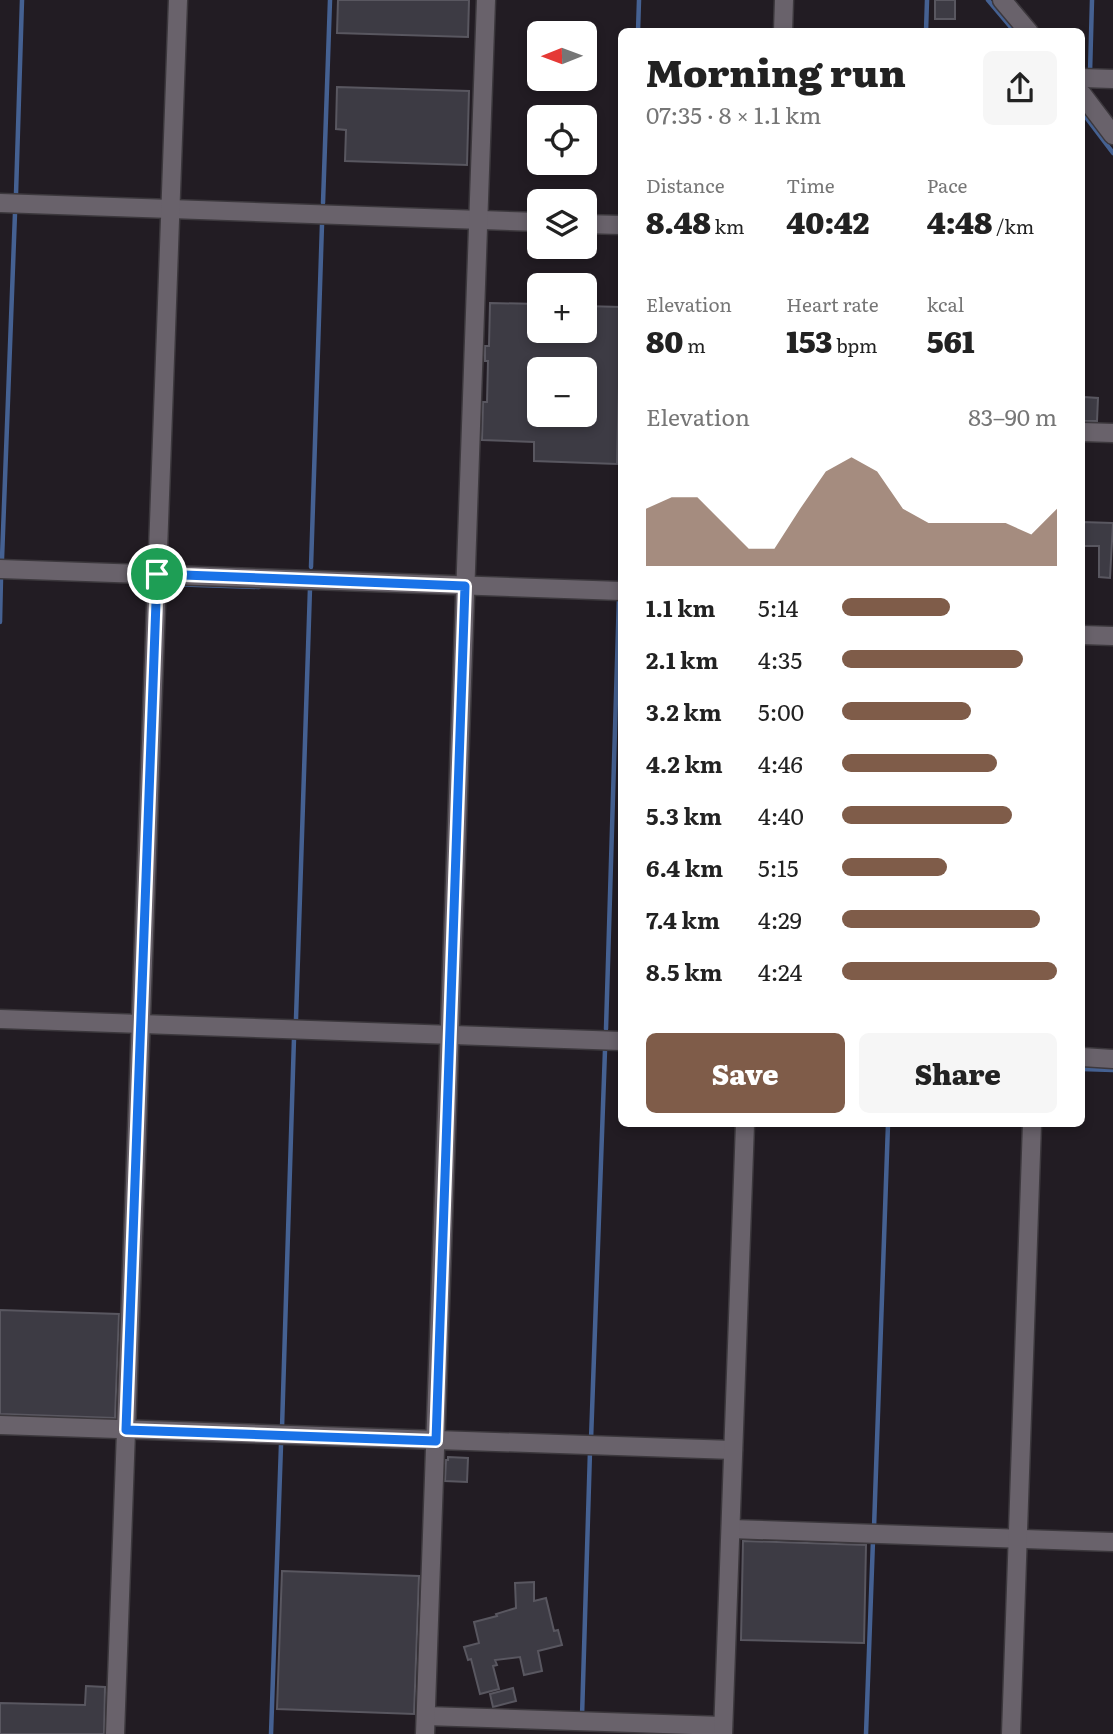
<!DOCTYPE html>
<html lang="en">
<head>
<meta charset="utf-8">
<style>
	:root { --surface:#fff; --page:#f6f6f6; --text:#222; --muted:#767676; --accent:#7f5c49 }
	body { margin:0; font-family:Literata,serif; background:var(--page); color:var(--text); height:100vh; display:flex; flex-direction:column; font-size:26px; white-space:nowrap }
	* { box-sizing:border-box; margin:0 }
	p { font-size:23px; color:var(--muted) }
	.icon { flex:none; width:38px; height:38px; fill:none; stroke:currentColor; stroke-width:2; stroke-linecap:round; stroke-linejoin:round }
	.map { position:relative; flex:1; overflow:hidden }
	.drawer { position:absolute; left:618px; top:28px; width:467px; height:1099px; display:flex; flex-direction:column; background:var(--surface); border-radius:10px; box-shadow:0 4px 10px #0003 }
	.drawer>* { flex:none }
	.needle { width:46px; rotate:269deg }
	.fabs { position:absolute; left:527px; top:21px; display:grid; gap:14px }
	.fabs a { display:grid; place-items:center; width:70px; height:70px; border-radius:10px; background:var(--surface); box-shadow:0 4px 10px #0003; font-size:35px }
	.pin { position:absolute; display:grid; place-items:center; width:60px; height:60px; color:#fff; margin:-30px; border:4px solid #fff; border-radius:50%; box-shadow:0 2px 7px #0007 }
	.round { display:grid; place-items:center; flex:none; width:74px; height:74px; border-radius:10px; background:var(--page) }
	.headline { display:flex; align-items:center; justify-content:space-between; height:119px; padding:0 28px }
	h1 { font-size:38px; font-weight:800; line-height:52px }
	.metrics { display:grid; grid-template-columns:repeat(3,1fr); gap:10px; height:119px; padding:7px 28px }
	.metrics div { display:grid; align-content:center }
	.metrics b { font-size:30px; font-weight:800 }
	.metrics small { font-size:19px; font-weight:400 }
	.metrics p { font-size:19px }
	.chart { height:196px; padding:14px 28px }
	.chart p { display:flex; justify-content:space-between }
	.chart svg { width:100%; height:126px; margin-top:7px; fill:var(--accent); opacity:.7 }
	.primary-button { display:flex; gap:14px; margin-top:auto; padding:14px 28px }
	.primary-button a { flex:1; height:80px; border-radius:10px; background:var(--accent); color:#fff; font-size:28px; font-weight:800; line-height:80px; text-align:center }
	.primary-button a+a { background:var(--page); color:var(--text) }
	ul { padding:0 28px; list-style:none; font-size:23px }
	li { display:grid; grid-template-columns:112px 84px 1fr; align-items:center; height:52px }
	li i { height:18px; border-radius:9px; background:var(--accent) }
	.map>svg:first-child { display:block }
</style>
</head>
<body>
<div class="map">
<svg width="1113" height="1734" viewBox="0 0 1113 1734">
	<rect width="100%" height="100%" fill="#221c23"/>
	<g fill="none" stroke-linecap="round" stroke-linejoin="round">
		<g stroke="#456192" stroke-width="4.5">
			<polyline points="988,0 1015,32"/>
			<polyline points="638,32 639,0"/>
			<polyline points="926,32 927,0"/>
			<polyline points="1090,73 1092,0"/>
			<polyline points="1082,112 1113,153"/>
			<polyline points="16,194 22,0"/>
			<polyline points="323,203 330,0"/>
			<polyline points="2,559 15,213"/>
			<polyline points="311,567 322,224"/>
			<polyline points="169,584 259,587"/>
			<polyline points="620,586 621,538"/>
			<polyline points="0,622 1,578"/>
			<polyline points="296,1019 310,588"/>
			<polyline points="606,1029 619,596"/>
			<polyline points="1082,1069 1113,1070"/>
			<polyline points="282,1428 294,1038"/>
			<polyline points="591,1440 605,1050"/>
			<polyline points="874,1528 888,1124"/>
			<polyline points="582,1717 590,1451"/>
			<polyline points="271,1734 281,1445"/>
			<polyline points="866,1734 873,1540"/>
		</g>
	</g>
	<g fill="#3d3b44" stroke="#595760" stroke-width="2" fill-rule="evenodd">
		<polygon points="338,0 469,0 468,37 337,33"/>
		<rect x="935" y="0" width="20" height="19"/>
		<polygon points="337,87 469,91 467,165 345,161 346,130 336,129"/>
		<path d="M490,303L539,304V331H584V306L621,307L617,464L534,461V442L482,440L483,402H487L488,361H485V346H489ZM539,369H584V415H539Z"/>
		<polygon points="1084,397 1098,398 1097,421 1083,421"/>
		<polygon points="1082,522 1113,523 1110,578 1099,577 1099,546 1082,546"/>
		<polygon points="0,1310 119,1314 115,1418 0,1414"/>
		<polygon points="448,1457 468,1458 467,1482 445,1481 446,1460 448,1460"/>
		<polygon points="743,1541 866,1545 864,1643 741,1640"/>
		<polygon points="282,1571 419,1576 414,1714 277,1709"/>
		<polygon points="534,1582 534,1601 546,1598 554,1631 558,1630 562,1645 538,1651 542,1671 524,1675 520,1657 495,1660 497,1665 493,1666 499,1689 480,1694 471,1659 468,1660 464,1647 479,1643 474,1622 497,1616 496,1614 516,1608 515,1583"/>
		<polygon points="86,1686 105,1687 104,1734 0,1734 0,1703 85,1705"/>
		<polygon points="513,1688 516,1701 493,1707 490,1694"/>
	</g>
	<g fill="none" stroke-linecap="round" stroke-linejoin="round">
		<g stroke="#3c383d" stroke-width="21">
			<g id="minor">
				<polyline points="1002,0 1029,32"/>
				<polyline points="783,32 784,0"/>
				<polyline points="1082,78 1113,79"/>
				<polyline points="1082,94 1113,135"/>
				<polyline points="0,203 539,222"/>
				<polyline points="584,224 621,225"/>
				<polyline points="1082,432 1113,433"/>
				<polyline points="0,569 621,591"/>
				<polyline points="1082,635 1113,636"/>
				<polyline points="0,1019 621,1041"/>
				<polyline points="1082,1057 1113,1059"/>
				<polyline points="0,1425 733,1450"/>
				<polyline points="731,1529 1113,1542"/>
				<polyline points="426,1716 723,1726"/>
				<polyline points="115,1734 178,0"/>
				<polyline points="425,1734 486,0"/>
				<polyline points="723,1734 745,1124"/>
				<polyline points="1011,1734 1032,1124"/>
			</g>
		</g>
		<use href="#minor" stroke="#69626b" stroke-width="18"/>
	</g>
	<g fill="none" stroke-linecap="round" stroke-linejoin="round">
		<g stroke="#fff" stroke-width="14">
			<polygon id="route" points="157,574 465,586 436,1441 126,1430"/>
		</g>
		<use href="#route" stroke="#1a73e8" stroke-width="9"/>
	</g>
</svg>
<div class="fabs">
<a><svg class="needle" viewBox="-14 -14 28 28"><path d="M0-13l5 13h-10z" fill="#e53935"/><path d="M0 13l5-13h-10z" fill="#767676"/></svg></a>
<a><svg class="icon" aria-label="locate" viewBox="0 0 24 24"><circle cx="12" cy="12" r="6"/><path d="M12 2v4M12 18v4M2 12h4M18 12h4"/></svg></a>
<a><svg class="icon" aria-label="layers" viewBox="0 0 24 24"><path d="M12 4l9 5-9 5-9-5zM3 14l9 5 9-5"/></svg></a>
<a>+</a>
<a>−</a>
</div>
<div class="pin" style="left:157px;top:574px;background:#1e9e55"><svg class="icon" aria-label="arrive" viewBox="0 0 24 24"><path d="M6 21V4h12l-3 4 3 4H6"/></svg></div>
<section class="drawer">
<div class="headline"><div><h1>Morning run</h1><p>07:35 · 8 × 1.1 km</p></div><a class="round"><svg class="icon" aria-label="share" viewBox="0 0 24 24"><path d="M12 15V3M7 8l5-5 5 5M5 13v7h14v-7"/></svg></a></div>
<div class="metrics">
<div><p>Distance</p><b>8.48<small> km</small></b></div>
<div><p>Time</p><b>40:42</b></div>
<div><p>Pace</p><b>4:48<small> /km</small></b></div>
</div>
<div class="metrics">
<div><p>Elevation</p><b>80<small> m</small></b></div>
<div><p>Heart rate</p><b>153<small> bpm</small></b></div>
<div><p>kcal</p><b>561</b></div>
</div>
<div class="chart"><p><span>Elevation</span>83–90 m</p>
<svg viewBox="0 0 160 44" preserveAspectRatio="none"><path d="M0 44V24L10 20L20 20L30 29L40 38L50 38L60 24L70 11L80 6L90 11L100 24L110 29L120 29L130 29L140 29L150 33L160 24V44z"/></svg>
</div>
<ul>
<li><b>1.1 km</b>5:14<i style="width:50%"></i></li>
<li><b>2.1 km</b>4:35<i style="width:84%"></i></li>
<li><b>3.2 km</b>5:00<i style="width:60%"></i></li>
<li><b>4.2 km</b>4:46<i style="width:72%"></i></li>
<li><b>5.3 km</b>4:40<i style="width:79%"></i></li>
<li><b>6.4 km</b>5:15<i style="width:49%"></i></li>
<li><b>7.4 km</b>4:29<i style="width:92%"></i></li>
<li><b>8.5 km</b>4:24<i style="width:100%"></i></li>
</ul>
<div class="primary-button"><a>Save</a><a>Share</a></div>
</section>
</div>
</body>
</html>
